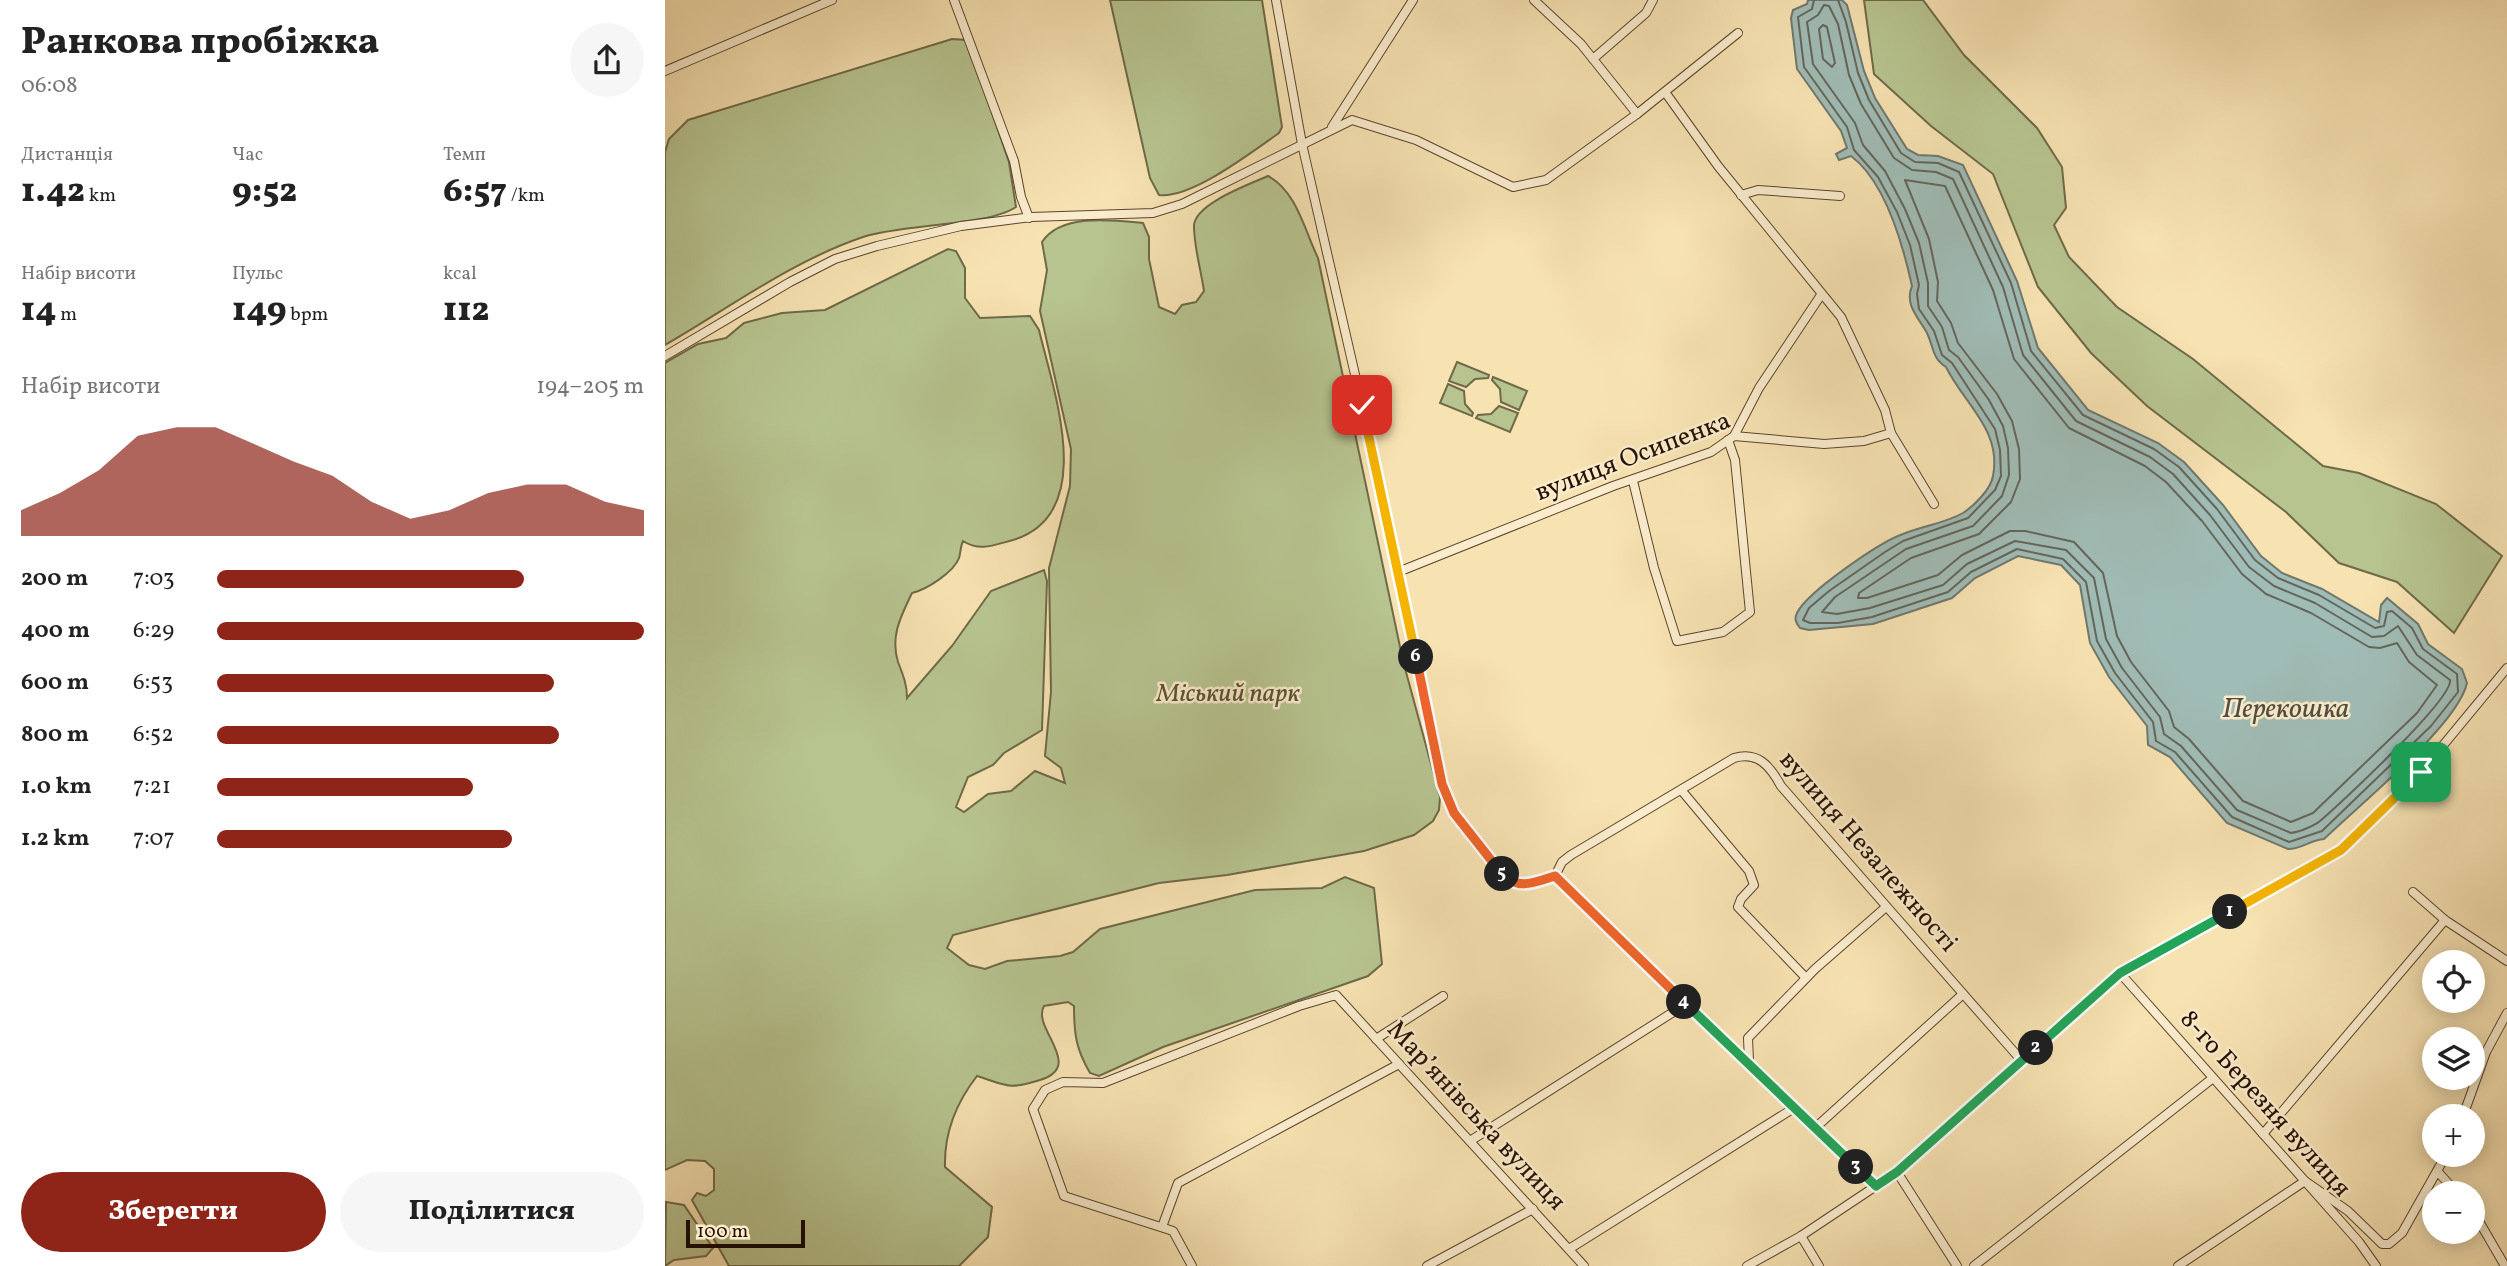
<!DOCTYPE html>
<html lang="uk">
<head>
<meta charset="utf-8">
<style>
	:root { --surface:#fff; --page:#f6f6f6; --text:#222; --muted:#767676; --accent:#8f2418 }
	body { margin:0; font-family:Vollkorn,serif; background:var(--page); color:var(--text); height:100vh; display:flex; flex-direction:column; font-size:26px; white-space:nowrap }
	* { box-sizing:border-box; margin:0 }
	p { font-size:23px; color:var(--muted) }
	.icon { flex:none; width:38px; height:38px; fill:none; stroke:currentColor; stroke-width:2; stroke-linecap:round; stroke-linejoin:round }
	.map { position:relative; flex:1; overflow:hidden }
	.details { display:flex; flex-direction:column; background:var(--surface); width:665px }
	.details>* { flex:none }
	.tools { position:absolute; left:1757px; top:950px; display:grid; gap:14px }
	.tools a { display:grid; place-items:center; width:63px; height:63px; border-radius:50%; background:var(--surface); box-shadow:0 4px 18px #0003; font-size:35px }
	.scale { position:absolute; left:21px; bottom:18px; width:119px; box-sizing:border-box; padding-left:7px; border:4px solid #271100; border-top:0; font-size:19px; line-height:24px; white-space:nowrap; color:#271100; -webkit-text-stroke:5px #faeccd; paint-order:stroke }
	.pin { position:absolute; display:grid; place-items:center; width:60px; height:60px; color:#fff; margin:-30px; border-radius:14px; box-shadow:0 4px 10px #0006 }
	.km { position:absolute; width:35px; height:35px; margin:-18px; border-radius:50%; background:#222; color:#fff; font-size:19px; line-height:35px; text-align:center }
	.round { display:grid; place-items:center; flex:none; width:74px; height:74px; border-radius:37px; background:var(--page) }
	.headline { display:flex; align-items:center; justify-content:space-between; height:119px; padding:0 21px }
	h1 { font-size:38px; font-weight:800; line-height:52px }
	.metrics { display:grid; grid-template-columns:repeat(3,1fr); gap:10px; height:119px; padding:7px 21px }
	.metrics div { display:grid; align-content:center }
	.metrics b { font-size:35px; font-weight:800 }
	.metrics small { font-size:19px; font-weight:400 }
	.metrics p { font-size:19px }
	.chart { height:196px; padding:14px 21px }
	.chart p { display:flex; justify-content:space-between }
	.chart svg { width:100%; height:126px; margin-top:7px; fill:var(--accent); opacity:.7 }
	.cta { display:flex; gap:14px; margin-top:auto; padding:14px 21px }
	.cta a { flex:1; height:80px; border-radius:42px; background:var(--accent); color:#fff; font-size:28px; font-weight:800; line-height:80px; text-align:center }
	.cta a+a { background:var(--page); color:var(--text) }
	ul { padding:0 21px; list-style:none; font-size:23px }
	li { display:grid; grid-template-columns:112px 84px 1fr; align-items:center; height:52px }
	li i { height:18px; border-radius:9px; background:var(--accent) }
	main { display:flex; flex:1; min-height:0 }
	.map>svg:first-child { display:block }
</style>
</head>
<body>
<main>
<section class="details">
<div class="headline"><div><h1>Ранкова пробіжка</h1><p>06:08</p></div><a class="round"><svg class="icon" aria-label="share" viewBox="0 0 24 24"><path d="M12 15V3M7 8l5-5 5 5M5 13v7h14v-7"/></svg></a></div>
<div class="metrics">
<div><p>Дистанція</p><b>1.42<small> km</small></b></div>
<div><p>Час</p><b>9:52</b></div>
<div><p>Темп</p><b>6:57<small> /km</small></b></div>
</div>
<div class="metrics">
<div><p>Набір висоти</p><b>14<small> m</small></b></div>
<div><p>Пульс</p><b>149<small> bpm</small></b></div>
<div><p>kcal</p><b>112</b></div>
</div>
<div class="chart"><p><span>Набір висоти</span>194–205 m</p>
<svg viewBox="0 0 160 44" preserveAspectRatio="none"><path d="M0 44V35L10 29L20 21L30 9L40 6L50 6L60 12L70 18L80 23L90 32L100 38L110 35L120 29L130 26L140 26L150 32L160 35V44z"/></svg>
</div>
<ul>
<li><b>200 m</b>7:03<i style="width:72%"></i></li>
<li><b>400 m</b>6:29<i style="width:100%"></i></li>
<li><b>600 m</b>6:53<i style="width:79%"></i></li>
<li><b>800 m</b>6:52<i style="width:80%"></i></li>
<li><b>1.0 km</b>7:21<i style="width:60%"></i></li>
<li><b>1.2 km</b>7:07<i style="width:69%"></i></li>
</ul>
<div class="cta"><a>Зберегти</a><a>Поділитися</a></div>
</section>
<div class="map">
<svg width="1842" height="1266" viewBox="0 0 1842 1266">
	<rect width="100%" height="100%" fill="#f7e2b2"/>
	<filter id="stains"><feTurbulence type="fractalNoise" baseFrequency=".00286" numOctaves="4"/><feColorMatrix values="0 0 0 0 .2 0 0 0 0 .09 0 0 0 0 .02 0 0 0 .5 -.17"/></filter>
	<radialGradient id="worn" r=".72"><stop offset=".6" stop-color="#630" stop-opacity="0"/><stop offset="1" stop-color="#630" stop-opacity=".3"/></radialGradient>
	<g fill="#b7c490" stroke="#6f6a48" stroke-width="2">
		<path d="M445,0H597L617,127L614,133C587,152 526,199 494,195L485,178Z"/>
		<polygon points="1199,0 1258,0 1299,55 1372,128 1397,167 1401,208 1389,225 1404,257 1452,307 1528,359 1658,466 1694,473 1771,504 1837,556 1789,633 1732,582 1674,563 1621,512 1482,406 1426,353 1373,287 1328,174 1266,126 1209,74"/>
		<path d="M287,39L302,40L344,162L351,207C323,226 237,224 198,237C127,261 64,308 0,345V152L4,139L23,120Z"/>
		<path d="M603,176C632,192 639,229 653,258L738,661L775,797L774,810L768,821L749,835L699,851L562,875L494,883L288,935L282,948L304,965L320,969L342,961L395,956L408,952L435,929L590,890L657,888L680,877L709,888L717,964L703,976L498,1047L434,1076L425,1073C411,1049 409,1034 409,1006L403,1002L379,1006C366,1028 421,1066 375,1080C343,1090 343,1086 312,1076C291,1103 279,1132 280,1167L327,1207L323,1237L294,1266H64L27,1200L32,1193L41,1196L49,1190V1169L40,1161L22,1160L0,1170V363L33,344L61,338L79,323L117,313L160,310L283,249L291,251L300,268V298L315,318L365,316L374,330C388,390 434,514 348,540C329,545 315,552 298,541C295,547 296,552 294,558C289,572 261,590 247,593C236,616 225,636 233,662C238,675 242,684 242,698L287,646L326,591L379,570L382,581L377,730L339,753L328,765L303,777L291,807L299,812L323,794L346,791L370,771L400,783L396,768L380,756L386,692L384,568L405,486L406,449L375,311L382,270L377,242C396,213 448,220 478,223L484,237V259L494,307L510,314L517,305L531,302L539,291C536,270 529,247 529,226C529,204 585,184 603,176Z"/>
		<polygon points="792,362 824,375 823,378 810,379 801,387 784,381"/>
		<polygon points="828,377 862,391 854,410 836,402 835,389 827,380"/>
		<polygon points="783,384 799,391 800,404 808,413 807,416 775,403"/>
		<polygon points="834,406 853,413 845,432 811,418 813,415 826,414"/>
		<polygon points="1,1202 19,1205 48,1248 41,1256 9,1260 0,1266"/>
	</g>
	<path fill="#a0bcb6" stroke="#70786d" stroke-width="2" d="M1143,0H1177L1182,5L1199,71L1210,98L1242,149L1253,155L1273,156L1298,165L1352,281L1373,348L1423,410L1493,443L1519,462L1558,505L1596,556L1617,573L1657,589L1714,622L1716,605L1722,598L1753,624L1763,644L1797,669L1802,683C1793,725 1693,806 1659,839C1645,840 1637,849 1623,849L1562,823L1505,757L1483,745L1482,726L1444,677L1425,643L1415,585L1396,565L1353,556L1310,578L1287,598L1208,624L1144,630L1135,628C1131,623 1129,619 1132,613C1142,592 1215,542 1238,534C1257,526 1281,523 1298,513C1309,506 1326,489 1328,476C1337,430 1299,404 1281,367C1267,358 1269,348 1262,333C1254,318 1239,305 1247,286C1238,245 1221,182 1186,156L1174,160L1171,154L1182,148L1176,131L1132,69L1126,18L1128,10L1142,4Z"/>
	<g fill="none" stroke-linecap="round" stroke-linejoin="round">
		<g stroke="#64665b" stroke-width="2">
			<polyline points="1149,0 1147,9 1133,17 1139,67 1182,127 1189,150 1213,177 1232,212 1245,245 1254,285 1252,294 1254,309 1269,331 1277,355 1287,363 1330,429 1335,450 1336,476 1330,490 1303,518 1238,541 1220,552 1164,591 1144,608 1138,620 1145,623 1173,623 1207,617 1283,592 1306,572 1352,549 1398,559 1421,582 1432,641 1450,673 1488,722 1491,741 1510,752 1567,817 1624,842 1657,831 1766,726 1793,692 1792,674 1758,649 1747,628 1727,611 1722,612 1719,626 1710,628 1654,595 1613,578 1590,560 1552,509 1514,467 1489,449 1418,415 1366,351 1346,283 1294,172 1273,163 1250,162 1236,153 1204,100 1193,73 1181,22 1173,0"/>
			<path d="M1159,5L1164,6L1173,24L1184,75L1196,104L1229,158L1247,170L1271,172L1288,179L1338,287L1358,355L1411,421L1485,457L1508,474L1545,515L1584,567L1609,586L1650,603L1707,637L1719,636L1733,626L1752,655L1785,680C1788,699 1675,804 1655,821C1649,826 1634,832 1626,833L1572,810L1516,746L1499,734L1495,717L1457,668L1441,639L1429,578L1401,550L1350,541L1302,564L1278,585L1205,608L1172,614L1157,612L1170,597L1241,549L1308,526L1337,496L1344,475L1343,448L1338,426L1324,400L1293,357L1284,350L1277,327L1263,306V283L1254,243L1240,209L1220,171L1198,145L1190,123L1148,64L1142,22L1153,15Z"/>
			<polygon points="1158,25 1162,27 1170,63 1167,67 1158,59 1154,29"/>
			<polygon points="1240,180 1280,186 1328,290 1349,359 1404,428 1480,466 1501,482 1537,521 1577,574 1601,594 1646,613 1704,647 1715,648 1732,643 1744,662 1772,685 1752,713 1648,813 1626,822 1578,801 1524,739 1509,727 1504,711 1466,662 1452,636 1438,573 1409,542 1360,531 1345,531 1297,555 1273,575 1202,598 1193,598 1194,593 1246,558 1314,534 1346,502 1355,479 1354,449 1347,421 1332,394 1293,343 1286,323 1272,301 1273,282 1264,239"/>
		</g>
		<g stroke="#5b452c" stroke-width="10">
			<g id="minor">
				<polyline points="289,0 349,161 356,197 364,218"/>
				<polyline points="611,0 637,144 697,405 777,784 789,813 845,882 857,885 890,876"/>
				<polyline points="869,0 916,44 972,114"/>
				<polyline points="928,59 981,13 988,0"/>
				<polyline points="0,71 167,0"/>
				<polyline points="1000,92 1053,166 1176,317 1220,410 1226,433 1269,504"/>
				<polyline points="667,127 748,0"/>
				<polyline points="1076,195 1093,190 1175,196"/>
				<polyline points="0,356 125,282 170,259 212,246 296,226 366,217 488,213 517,204 687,120 751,140 848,187 881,180 972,114 1073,33"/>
				<polyline points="1069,436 1094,388 1156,295"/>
				<polyline points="968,481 989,568 1012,641 1058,632 1085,612 1070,460 1063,440"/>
				<polyline points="733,572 948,486 1046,452 1069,436 1159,444 1199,441 1226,433"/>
				<polyline points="1017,791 1084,871 1089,885 1076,899 1073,907 1141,978"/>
				<path d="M890,876L897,862L906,855L1069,758C1093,751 1105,766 1116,786L1357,1061"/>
				<polyline points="890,876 1211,1186"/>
				<polyline points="1748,892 1780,920 1842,961"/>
				<polyline points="1455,973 1694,1242 1711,1266"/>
				<polyline points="711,1039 778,996"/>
				<polyline points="1084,1061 1083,1038 1150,969 1221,907"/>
				<polyline points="1798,1116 1821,1052 1842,1013"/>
				<polyline points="1150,1128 1298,994"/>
				<polyline points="1598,1134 1780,920"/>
				<polyline points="805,1141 1021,1004"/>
				<polyline points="1232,1172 1292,1266"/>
				<polyline points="1773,1172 1793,1194"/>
				<polyline points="1808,1211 1840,1266"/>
				<polyline points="497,1227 513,1183 734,1064"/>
				<polyline points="1136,1236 1154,1266"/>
				<polyline points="904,1249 1129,1108"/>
				<polyline points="527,1266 508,1231 399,1196 368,1109 380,1090 398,1082 438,1083 634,1006 671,995 919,1266"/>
				<polyline points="762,1266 868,1209"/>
				<polyline points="1082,1266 1136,1236 1232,1172 1455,973 1676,850 1756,772 1842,668"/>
				<polyline points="1309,1266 1548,1078"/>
				<polyline points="1513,1266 1640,1181 1683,1211 1717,1244 1724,1244 1737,1233 1781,1155"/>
			</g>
		</g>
		<use href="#minor" stroke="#faeccd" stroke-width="8"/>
	</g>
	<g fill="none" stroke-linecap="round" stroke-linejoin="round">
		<g stroke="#fff" stroke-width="14">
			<polyline id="split-1" points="1565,912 1676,850 1756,772"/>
		</g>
		<g stroke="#fff" stroke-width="14">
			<polyline id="split-2" points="1371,1048 1455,973 1565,912"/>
		</g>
		<g stroke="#fff" stroke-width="14">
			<polyline id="split-3" points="1191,1167 1211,1186 1232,1172 1371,1048"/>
		</g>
		<g stroke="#fff" stroke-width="14">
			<polyline id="split-4" points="1019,1002 1191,1167"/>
		</g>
		<g stroke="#fff" stroke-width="14">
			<path id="split-5" d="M837,874C853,891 870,882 890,876L1019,1002"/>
		</g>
		<g stroke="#fff" stroke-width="14">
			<polyline id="split-6" points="751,657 777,784 789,813 837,874"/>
		</g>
		<g stroke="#fff" stroke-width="14">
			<polyline id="split-7" points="697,405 751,657"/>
		</g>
		<use href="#split-1" stroke="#f5b400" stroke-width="9"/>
		<use href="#split-2" stroke="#22a559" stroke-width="9"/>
		<use href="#split-3" stroke="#22a559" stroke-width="9"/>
		<use href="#split-4" stroke="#22a559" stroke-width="9"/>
		<use href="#split-5" stroke="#f0652b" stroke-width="9"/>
		<use href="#split-6" stroke="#f0652b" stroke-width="9"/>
		<use href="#split-7" stroke="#f5b400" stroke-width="9"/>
	</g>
	<g text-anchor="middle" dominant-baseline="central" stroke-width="5" stroke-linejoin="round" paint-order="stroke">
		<g font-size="26" fill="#271100" stroke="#faeccd">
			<text transform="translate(968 457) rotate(-21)">вулиця Осипенка</text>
			<text transform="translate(1203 852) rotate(49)">вулиця Незалежності</text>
			<text transform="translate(1600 1104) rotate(48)">8-го Березня вулиця</text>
			<text transform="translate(811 1116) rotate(47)">Мар’янівська вулиця</text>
		</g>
		<g font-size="26" font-style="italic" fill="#595032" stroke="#faeccd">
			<text x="563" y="694">Міський парк</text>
		</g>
		<g font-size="28" font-style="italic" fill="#514d40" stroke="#faeccd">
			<text x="1621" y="709">Перекошка</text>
		</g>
	</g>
	<rect width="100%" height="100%" filter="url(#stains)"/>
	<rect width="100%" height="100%" fill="url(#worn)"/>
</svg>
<div class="tools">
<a><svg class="icon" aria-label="locate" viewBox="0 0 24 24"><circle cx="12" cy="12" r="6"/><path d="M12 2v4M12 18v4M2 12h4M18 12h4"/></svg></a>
<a><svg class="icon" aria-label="layers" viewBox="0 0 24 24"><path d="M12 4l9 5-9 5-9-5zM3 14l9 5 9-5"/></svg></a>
<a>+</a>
<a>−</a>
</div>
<div class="scale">100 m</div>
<div class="pin" style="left:1756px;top:772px;background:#1e9e55"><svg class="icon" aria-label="arrive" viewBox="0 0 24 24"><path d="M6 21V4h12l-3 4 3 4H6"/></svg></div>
<div class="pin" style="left:697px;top:405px;background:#d93025"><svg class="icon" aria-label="check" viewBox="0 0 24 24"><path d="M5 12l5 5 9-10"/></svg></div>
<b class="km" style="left:1565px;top:912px">1</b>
<b class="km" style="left:1371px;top:1048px">2</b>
<b class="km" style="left:1191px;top:1167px">3</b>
<b class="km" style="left:1019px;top:1002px">4</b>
<b class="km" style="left:837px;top:874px">5</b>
<b class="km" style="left:751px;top:657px">6</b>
</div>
</main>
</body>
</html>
